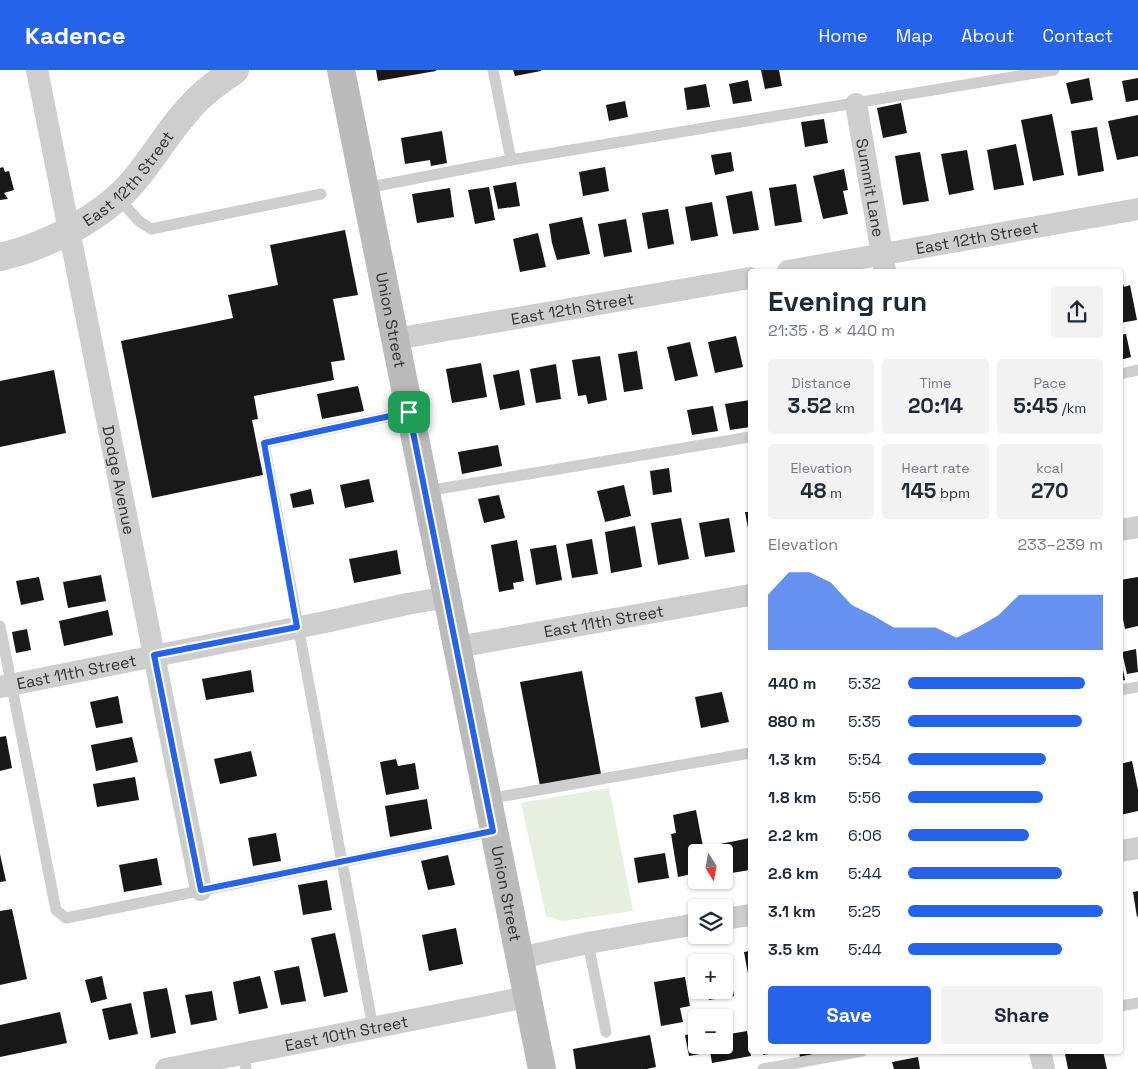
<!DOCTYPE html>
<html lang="en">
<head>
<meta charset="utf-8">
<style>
	:root { --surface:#fff; --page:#f2f2f3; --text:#1f2937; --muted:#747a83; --accent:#2563eb }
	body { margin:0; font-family:"Space Grotesk",sans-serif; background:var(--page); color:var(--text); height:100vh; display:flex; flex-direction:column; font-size:19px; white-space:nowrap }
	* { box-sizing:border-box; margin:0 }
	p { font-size:16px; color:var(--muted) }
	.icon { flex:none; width:28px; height:28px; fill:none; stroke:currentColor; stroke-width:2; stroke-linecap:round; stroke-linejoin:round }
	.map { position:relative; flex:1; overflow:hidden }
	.sheet { position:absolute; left:748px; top:199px; width:375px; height:785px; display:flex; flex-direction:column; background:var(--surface); border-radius:5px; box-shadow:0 1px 4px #0004 }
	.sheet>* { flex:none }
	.needle { width:32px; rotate:169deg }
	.controls { position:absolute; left:688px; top:774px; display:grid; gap:10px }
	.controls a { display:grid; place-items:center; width:45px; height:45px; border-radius:5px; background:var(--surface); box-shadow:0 1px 4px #0004; font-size:25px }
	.pin { position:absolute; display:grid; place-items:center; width:42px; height:42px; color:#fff; margin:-21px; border-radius:10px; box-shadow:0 2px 8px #0006 }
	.round { display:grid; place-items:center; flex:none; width:52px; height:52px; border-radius:5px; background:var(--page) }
	.headline { display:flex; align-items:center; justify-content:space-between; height:85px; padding:0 20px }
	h1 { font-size:28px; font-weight:600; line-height:38px }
	.figures { display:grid; grid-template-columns:repeat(3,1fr); gap:8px; height:85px; padding:5px 20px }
	.figures div { display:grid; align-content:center; border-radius:5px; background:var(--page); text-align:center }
	.figures b { font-size:21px; font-weight:600 }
	.figures small { font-size:14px; font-weight:400 }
	.figures p { font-size:14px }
	.chart { height:140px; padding:10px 20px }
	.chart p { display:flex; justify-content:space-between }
	.chart svg { width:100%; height:90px; margin-top:5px; fill:var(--accent); opacity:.7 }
	.action { display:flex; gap:10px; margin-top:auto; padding:10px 20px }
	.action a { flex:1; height:58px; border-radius:5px; background:var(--accent); color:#fff; font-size:20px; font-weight:600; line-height:58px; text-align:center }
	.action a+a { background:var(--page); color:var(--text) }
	ul { padding:0 20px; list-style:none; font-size:16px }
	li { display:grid; grid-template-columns:80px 60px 1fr; align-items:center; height:38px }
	li i { height:12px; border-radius:6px; background:var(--accent) }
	header { display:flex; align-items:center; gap:30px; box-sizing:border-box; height:70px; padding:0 25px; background:var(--accent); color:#fff }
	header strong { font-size:24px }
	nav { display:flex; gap:28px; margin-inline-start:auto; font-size:18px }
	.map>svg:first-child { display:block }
</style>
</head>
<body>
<header>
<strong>Kadence</strong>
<nav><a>Home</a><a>Map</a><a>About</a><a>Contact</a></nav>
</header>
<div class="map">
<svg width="1138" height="999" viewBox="0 0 1138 999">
	<rect width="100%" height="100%" fill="#fff"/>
	<polygon fill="#e7efdf" points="609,718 633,841 563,851 546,846 521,733"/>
	<g fill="#181818">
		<polygon points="376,0 436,0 436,1 378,11"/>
		<polygon points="513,0 541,0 541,1 515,6"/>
		<polygon points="761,0 779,0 782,16 765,19"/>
		<polygon points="1089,8 1093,30 1071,34 1066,13"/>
		<polygon points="1138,8 1138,30 1126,32 1122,11"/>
		<polygon points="748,10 752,31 733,34 729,14"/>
		<polygon points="706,14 710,37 687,40 684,18"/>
		<polygon points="625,31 628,47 609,51 606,35"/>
		<polygon points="901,33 907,63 883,68 877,38"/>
		<polygon points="1052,44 1064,105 1033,111 1021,50"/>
		<polygon points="1138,45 1138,86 1117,90 1108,51"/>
		<polygon points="824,49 828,73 805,77 801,52"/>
		<polygon points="1097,57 1104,101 1078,106 1071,61"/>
		<polygon points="442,61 447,93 431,96 430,90 405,94 401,68"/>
		<polygon points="1016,74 1024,115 994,120 987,80"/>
		<polygon points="967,80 974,120 949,125 941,84"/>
		<polygon points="731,82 734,101 715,105 711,85"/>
		<polygon points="920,82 929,131 903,135 895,86"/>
		<polygon points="3,97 5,102 9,101 14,120 4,123 8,129 0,130 0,98"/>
		<polygon points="605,97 609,121 583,126 579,102"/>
		<polygon points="844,99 848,120 843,121 848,144 823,149 813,106"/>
		<polygon points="516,112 520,136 498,139 493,116"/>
		<polygon points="796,114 802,152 775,156 769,118"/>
		<polygon points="489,117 495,150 475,154 468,120"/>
		<polygon points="450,118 454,147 417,153 412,124"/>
		<polygon points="752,121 759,160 733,164 726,126"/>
		<polygon points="712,132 718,166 691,171 685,137"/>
		<polygon points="668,139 674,174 648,179 642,143"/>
		<polygon points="582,147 590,184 557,190 552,173 549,154"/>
		<polygon points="626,149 632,182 604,187 598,154"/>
		<polygon points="345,160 358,225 333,229 345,290 331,292 334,310 254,326 258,349 252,350 263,405 152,428 121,271 233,248 228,225 278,215 270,175"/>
		<polygon points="538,163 546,197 520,202 513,169"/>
		<polygon points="1120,204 1124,217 1130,215 1137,250 1120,253"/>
		<polygon points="1126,264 1131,287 1120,290 1120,265"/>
		<polygon points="736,266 743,297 715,303 708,272"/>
		<polygon points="690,272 698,306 675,311 667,277"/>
		<polygon points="637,281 643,319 624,322 618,284"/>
		<polygon points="600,286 607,330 588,334 586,325 578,326 572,290"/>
		<polygon points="481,293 487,327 452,333 446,299"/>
		<polygon points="556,294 561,329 536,333 530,299"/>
		<polygon points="54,300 66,363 0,377 0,311"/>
		<polygon points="519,300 525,335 500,340 493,305"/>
		<polygon points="358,316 364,341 322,349 317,324"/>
		<polygon points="750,330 750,357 730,360 725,334"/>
		<polygon points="713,336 718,361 692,365 687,340"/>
		<polygon points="498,375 502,396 462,404 458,382"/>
		<polygon points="669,398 672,422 653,425 650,401"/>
		<polygon points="369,409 374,432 345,438 340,415"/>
		<polygon points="624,415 631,446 605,452 597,421"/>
		<polygon points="311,419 314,434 293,438 290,424"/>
		<polygon points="499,425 505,448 484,453 478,429"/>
		<polygon points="745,442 750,442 750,464 749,464"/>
		<polygon points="681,448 689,489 658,495 651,453"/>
		<polygon points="729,448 735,482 705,487 699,453"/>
		<polygon points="635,456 642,497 611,503 605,462"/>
		<polygon points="592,469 598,504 572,508 566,474"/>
		<polygon points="517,470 524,511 513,513 514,519 499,522 491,475"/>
		<polygon points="556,475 562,510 536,515 530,479"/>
		<polygon points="397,480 401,504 354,513 349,489"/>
		<polygon points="101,505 106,531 68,538 63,512"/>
		<polygon points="39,507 44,530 21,535 16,511"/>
		<polygon points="1138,507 1138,556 1125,559 1120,534 1120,510"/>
		<polygon points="108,540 113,565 64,576 59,551"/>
		<polygon points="27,559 31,580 16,583 12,562"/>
		<polygon points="1136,579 1138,602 1127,604 1122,582"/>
		<polygon points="1120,584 1125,610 1120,611"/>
		<polygon points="251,600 254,622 206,630 202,609"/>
		<polygon points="582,601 601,704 540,716 520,612"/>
		<polygon points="722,622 729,652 701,658 695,627"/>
		<polygon points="118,626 123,653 96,658 90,632"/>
		<polygon points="6,666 12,698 0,701 0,667"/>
		<polygon points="132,667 138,692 96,701 91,675"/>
		<polygon points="251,681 257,706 220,714 214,689"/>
		<polygon points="396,689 398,696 415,693 419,719 386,725 380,692"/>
		<polygon points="1132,691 1138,720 1138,741 1120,745 1120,694"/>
		<polygon points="135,707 139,730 97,737 93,714"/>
		<polygon points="427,729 432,759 390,767 385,736"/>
		<polygon points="696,740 704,782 696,782 696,803 678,807 671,764 676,763 673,745"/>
		<polygon points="276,763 281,791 253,796 248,768"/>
		<polygon points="750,768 750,800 725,804 724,782 721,782 720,774"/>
		<polygon points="665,783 669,808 638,813 634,788"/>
		<polygon points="0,784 6,811 0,812"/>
		<polygon points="448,785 455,815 428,820 421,791"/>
		<polygon points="157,788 162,815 124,822 119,795"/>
		<polygon points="327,810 332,840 303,845 298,815"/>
		<polygon points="1138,821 1138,846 1137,847 1133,822"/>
		<polygon points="12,839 27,909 0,915 0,841"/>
		<polygon points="456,858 463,894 429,901 422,865"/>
		<polygon points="335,863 348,922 324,927 311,868"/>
		<polygon points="750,881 750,909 749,909 744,882"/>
		<polygon points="727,885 734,926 709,930 707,920 724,920 724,892 702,892 702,890"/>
		<polygon points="299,896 306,931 281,935 274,901"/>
		<polygon points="102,906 107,929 91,933 85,910"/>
		<polygon points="260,906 268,938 239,944 233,912"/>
		<polygon points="685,907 690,936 680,938 683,952 661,956 654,912"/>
		<polygon points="167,918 176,963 151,968 143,922"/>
		<polygon points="212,921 217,950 191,955 185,925"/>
		<polygon points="131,933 138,964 109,970 102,939"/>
		<polygon points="60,942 67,973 0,987 0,955"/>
		<polygon points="747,961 751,986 712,993 709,975 724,975 724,965"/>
		<polygon points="696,963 696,975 704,975 706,983 689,986 685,965"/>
		<polygon points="650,965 656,997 647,999 576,999 573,979"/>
		<polygon points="763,981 781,981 781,982 763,985"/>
		<polygon points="799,981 820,981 820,983 800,987"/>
		<polygon points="1075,981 1103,981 1107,999 1068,999 1065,984"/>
		<polygon points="918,987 920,999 894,999 892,992"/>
	</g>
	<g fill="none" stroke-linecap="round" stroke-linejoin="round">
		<g stroke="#cecece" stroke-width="11">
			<polyline points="493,0 511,90"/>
			<polyline points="366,118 511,90 1054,0"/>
			<polyline points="117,127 139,151 151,159 321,124"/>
			<polyline points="1120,304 1138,300"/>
			<polyline points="426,421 750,367"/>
			<polyline points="0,556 56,840 66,848 493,761"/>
			<polyline points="1120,620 1138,617"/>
			<polyline points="487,729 750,683"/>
			<polyline points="588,873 606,962"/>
			<polyline points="1120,936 1138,933"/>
			<polyline points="373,958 264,373 409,342"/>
			<polyline points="243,984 246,999"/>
			<polyline points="763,999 862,981"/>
		</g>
		<g stroke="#cecece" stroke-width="22">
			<path id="s1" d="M37,0L201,820"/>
			<path id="s2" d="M856,34L885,201"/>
			<path id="s3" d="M788,201L1138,139"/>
			<path id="s4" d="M395,269L750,208"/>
			<polyline points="1120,460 1138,457"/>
			<path id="s5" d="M457,577L750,525"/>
			<path id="s6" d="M0,617L330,551L407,534L447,527"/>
			<polyline points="1120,781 1138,778"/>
			<polyline points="724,849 750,845"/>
			<polyline points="519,888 588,873 696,854"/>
			<polyline points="1040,981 1044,999"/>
			<path id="s7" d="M166,999L527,927"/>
		</g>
		<path stroke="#cecece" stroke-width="28" id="s8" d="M0,187C48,176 106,146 137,107C158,81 175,51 199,28C210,17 223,9 235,0"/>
		<path stroke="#bbb" stroke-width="28" id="s9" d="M341,0L542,999"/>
	</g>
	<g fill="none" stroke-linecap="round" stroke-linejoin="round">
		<g stroke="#fff" stroke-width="10">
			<polygon id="route" points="409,342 493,761 201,820 154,585 297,557 264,373"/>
		</g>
		<use href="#route" stroke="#2563eb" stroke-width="6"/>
	</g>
	<g text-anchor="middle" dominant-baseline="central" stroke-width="5" stroke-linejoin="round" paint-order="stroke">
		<g font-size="16" fill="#313131" stroke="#fff">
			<text stroke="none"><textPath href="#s8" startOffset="154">East 12th Street</textPath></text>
			<text stroke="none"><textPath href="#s2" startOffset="85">Summit Lane</textPath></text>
			<text stroke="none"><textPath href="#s3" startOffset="192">East 12th Street</textPath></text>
			<text stroke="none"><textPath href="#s4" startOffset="180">East 12th Street</textPath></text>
			<text stroke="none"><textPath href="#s9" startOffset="255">Union Street</textPath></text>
			<text stroke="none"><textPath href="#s1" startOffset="418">Dodge Avenue</textPath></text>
			<text stroke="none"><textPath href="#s5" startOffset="149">East 11th Street</textPath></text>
			<text stroke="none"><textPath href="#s6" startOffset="78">East 11th Street</textPath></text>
			<text stroke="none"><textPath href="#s9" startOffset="840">Union Street</textPath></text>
			<text stroke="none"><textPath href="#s7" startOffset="184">East 10th Street</textPath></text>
		</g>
	</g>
</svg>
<div class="controls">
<a><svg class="needle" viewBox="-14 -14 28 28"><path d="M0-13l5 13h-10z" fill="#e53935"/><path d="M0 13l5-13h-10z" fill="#747a83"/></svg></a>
<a><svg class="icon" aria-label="layers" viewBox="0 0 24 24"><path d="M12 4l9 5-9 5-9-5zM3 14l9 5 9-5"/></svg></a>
<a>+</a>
<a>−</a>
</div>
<div class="pin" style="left:409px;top:342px;background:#1e9e55"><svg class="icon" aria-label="arrive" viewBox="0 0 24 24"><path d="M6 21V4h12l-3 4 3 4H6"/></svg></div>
<section class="sheet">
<div class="headline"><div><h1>Evening run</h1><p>21:35 · 8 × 440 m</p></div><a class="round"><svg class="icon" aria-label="share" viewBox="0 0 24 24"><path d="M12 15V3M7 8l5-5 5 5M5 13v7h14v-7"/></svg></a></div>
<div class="figures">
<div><p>Distance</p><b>3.52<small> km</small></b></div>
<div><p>Time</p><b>20:14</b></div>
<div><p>Pace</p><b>5:45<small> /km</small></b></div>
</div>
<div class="figures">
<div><p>Elevation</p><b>48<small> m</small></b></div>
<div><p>Heart rate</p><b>145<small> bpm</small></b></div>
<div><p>kcal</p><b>270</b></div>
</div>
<div class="chart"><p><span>Elevation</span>233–239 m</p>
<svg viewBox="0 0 160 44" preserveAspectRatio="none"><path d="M0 44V17L10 6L20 6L30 11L40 22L50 27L60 33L70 33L80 33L90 38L100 33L110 27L120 17L130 17L140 17L150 17L160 17V44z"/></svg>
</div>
<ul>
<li><b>440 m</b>5:32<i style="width:91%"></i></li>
<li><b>880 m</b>5:35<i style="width:89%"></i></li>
<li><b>1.3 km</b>5:54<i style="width:71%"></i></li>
<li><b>1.8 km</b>5:56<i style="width:69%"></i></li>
<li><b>2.2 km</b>6:06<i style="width:62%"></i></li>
<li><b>2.6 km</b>5:44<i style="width:79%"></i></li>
<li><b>3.1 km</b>5:25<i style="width:100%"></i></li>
<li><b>3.5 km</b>5:44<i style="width:79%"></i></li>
</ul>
<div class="action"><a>Save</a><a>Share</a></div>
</section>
</div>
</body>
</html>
